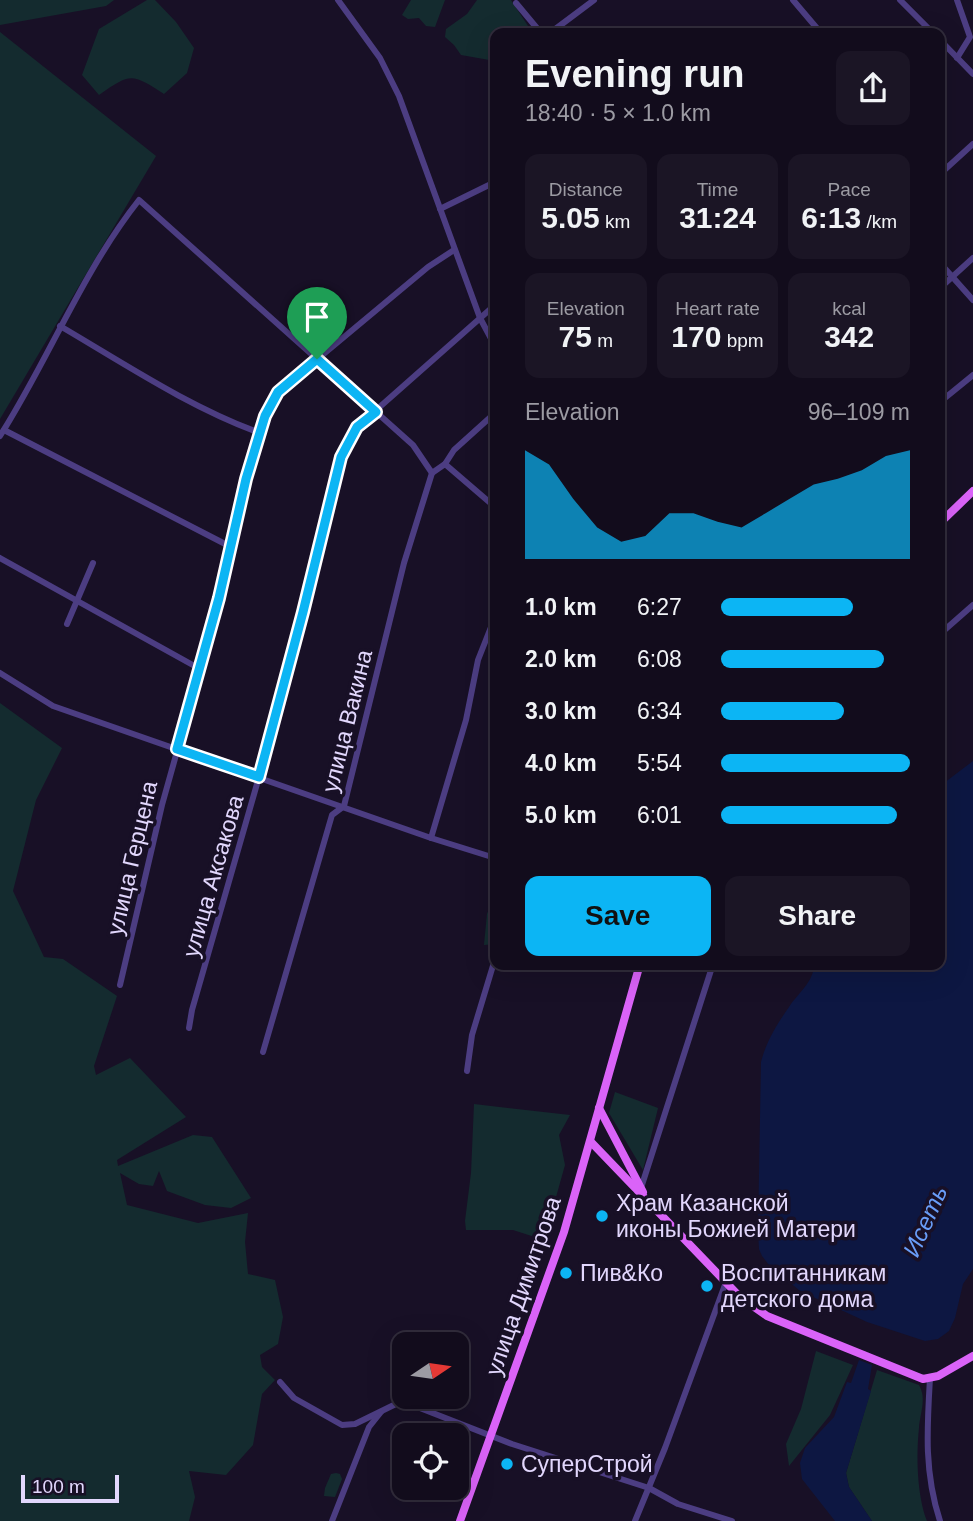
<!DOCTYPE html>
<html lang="en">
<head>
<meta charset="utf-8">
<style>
	:root { --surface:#120c1c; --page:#1b1525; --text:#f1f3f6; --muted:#9c9ba3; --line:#312c3b; --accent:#0cb5f4 }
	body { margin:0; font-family:Helvetica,sans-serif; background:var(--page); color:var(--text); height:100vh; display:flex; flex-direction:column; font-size:26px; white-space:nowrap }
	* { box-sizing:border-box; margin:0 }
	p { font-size:23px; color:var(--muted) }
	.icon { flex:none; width:38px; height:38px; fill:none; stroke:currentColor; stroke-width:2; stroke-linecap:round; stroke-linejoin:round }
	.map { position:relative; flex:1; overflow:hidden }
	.sheet { position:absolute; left:490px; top:28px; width:455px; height:942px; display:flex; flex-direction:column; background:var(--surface); border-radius:14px; box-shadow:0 7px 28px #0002,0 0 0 2px var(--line) }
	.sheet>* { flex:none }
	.needle { width:46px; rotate:77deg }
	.controls { position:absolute; left:392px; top:1332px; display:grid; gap:14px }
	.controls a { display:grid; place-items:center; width:77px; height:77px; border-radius:14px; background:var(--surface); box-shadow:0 7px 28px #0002,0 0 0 2px var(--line); font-size:35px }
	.scale { position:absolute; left:21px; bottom:18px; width:98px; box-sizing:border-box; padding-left:7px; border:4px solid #e2d7fd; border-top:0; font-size:19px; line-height:24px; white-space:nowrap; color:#e2d7fd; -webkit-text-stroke:5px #181026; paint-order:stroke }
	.pin { position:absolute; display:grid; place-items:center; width:60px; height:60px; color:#fff; margin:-72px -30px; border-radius:50% 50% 50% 0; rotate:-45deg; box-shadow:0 0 7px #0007 }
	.pin .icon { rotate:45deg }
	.round { display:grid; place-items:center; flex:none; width:74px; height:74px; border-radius:14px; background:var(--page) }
	.head { display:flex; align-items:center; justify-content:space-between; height:119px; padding:0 35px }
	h1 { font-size:38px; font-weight:700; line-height:52px }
	.stats { display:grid; grid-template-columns:repeat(3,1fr); gap:10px; height:119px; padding:7px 35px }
	.stats div { display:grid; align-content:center; border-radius:14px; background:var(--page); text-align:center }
	.stats b { font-size:30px; font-weight:700 }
	.stats small { font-size:19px; font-weight:400 }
	.stats p { font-size:19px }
	.chart { height:196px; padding:14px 35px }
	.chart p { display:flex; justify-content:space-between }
	.chart svg { width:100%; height:126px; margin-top:7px; fill:var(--accent); opacity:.7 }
	.primary-button { display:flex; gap:14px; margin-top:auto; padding:14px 35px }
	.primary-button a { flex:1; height:80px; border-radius:14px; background:var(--accent); color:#111; font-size:28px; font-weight:700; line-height:80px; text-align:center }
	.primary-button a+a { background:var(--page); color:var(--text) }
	ul { padding:0 35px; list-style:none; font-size:23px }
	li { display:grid; grid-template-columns:112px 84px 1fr; align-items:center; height:52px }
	li i { height:18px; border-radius:9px; background:var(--accent) }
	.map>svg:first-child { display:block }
</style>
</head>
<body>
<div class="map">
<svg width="973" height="1521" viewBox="0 0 973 1521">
	<rect width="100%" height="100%" fill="#181026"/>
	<g fill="#142b2f">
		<polygon points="0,0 114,0 106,6 0,25"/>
		<path d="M147,0H155L176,22L194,48L187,73L164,94C131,73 131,73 99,95L82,75L99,29Z"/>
		<polygon points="411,0 445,0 435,27 426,26 419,18 408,19 402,15"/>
		<polygon points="477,0 511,0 530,29 528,33 495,33 495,61 461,55 454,45 445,37 446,29 467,14"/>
		<polygon points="0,32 156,156 0,419"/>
		<polygon points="0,703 62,748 36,800 13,891 44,957 63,959 117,996 94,1066 96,1075 130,1058 186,1117 117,1160 118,1166 193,1135 212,1137 251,1198 231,1208 205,1205 167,1191 159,1171 153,1186 139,1184 120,1173 127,1205 198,1223 248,1213 245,1242 248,1274 275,1280 283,1317 278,1344 260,1355 262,1367 275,1380 262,1394 253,1445 226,1475 189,1471 195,1497 189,1521 0,1521"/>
		<polygon points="495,892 495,944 484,945 487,914"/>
		<polygon points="615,1092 658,1108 643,1170 609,1113"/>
		<polygon points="474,1104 570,1115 559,1135 565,1165 544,1240 513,1230 466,1230 465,1221 471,1173"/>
		<polygon points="816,1351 853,1365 830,1415 789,1466 786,1444 801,1409"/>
		<path d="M877,1370L919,1385C927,1399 920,1413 919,1428C916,1455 917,1496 927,1521H872L849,1487L846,1473Z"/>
		<polygon points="336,1473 340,1474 342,1479 335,1497 324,1496 325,1488 331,1474"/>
	</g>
	<g fill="#0d1742">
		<path d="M973,761V1269L963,1284L955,1318L949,1331L938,1339L925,1341L867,1322L800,1291L769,1265L762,1256L759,1249L758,1230L761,1062C766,1042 777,1024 789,1007C798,993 814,982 814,964H940V786Z"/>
		<polygon points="859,1360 872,1365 868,1389 871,1391 846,1473 849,1487 872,1521 835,1521 802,1479 800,1463 805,1448 834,1417 847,1382 851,1383"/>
	</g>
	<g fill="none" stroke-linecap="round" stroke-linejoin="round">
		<g stroke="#4c3d82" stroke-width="6">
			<polyline points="338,0 380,58 399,96 480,318 495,346"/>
			<polyline points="793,0 821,33"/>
			<polyline points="900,0 933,33"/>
			<polyline points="957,0 970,37 957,58"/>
			<polyline points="516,3 541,33"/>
			<polyline points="550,33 594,0"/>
			<polyline points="940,40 973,74"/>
			<polyline points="940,174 973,144"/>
			<polyline points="440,209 495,182"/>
			<polyline points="940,263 973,300"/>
			<polyline points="940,288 973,258"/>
			<path d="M60,326C125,364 189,407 260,433"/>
			<polyline points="940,402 973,375"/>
			<polyline points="4,430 231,547"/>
			<path d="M0,436C49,359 82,272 139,200L413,445L432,473L445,464L495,507"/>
			<polyline points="445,464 454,450 495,413"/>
			<polyline points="0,558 200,669"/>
			<polyline points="67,624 93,563"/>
			<polyline points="940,634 973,605"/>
			<polyline points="0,673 53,706 431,838 495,858"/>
			<polyline points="431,838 466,720 478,660 495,617"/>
			<polyline points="120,985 162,805 220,598 246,479 265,416 278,392 428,267 454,250"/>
			<polyline points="189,1028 192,1010 259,777 303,612 340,457 357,427 495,305"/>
			<polyline points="263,1052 332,815 344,806 404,563 432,473"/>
			<polyline points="467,1071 472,1035 495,959"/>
			<polyline points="641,1188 713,964"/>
			<path d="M930,1378C927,1429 924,1472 940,1521"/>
			<polyline points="280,1382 294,1398 342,1425 355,1424 402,1401 512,1444 649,1488 678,1504 732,1521"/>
			<polyline points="332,1521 369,1427 381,1412"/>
			<polyline points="635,1521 665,1448 726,1282"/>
		</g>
		<g stroke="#da63f8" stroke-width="8">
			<polyline points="940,523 973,491"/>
			<polyline points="599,1108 643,1192"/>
			<polyline points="591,1142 740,1297 767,1316 923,1379 938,1376 973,1356"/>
			<polyline points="460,1521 564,1232 640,964"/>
		</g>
	</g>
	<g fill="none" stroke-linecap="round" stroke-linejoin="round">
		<g stroke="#fff" stroke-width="14">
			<polygon id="route" points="317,359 376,412 357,427 341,457 303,612 259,777 177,749 219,598 246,479 265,416 278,392"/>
		</g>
		<use href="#route" stroke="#0cb5f4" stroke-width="9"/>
	</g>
	<g fill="#0cb5f4" stroke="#181026" stroke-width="2.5">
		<circle cx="602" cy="1216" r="7"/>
		<circle cx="566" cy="1273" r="7"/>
		<circle cx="707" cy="1286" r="7"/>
		<circle cx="507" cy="1464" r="7"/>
	</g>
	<g text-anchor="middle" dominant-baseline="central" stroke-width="7" stroke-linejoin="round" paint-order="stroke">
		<g font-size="23" fill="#e2d7fd" stroke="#181026">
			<text transform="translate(347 721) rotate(-76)">улица Вакина</text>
			<text transform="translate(132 858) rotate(-77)">улица Герцена</text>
			<text transform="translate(213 876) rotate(-74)">улица Аксакова</text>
			<text transform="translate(523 1286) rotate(-71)">улица Димитрова</text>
		</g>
		<g font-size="23" fill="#e2d7fd" stroke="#181026" text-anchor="start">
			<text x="616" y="1203">Храм Казанской<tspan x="616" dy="26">иконы Божией Матери</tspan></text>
			<text x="580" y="1273">Пив&amp;Ко</text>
			<text x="721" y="1273">Воспитанникам<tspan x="721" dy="26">детского дома</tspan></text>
			<text x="521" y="1464">СуперСтрой</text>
		</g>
		<g font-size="24" font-style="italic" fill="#699df8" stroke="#181026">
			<text transform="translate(925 1221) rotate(-66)">Исеть</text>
		</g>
	</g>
</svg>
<div class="controls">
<a><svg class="needle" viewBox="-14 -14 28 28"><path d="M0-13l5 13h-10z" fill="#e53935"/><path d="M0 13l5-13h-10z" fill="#9c9ba3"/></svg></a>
<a><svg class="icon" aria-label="locate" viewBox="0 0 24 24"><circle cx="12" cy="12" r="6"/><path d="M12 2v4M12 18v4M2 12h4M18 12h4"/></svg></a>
</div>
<div class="scale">100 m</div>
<div class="pin" style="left:317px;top:359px;background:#1e9e55"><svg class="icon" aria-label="arrive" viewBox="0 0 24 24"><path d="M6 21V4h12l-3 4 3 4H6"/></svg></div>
<section class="sheet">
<div class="head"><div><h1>Evening run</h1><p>18:40 · 5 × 1.0 km</p></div><a class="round"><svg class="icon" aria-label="share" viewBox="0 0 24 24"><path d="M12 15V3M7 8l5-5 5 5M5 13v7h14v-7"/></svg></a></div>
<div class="stats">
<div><p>Distance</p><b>5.05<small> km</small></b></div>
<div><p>Time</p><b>31:24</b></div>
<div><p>Pace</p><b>6:13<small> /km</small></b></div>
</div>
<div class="stats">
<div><p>Elevation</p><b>75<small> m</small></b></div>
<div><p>Heart rate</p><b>170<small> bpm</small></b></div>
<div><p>kcal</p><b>342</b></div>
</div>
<div class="chart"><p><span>Elevation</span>96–109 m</p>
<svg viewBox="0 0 160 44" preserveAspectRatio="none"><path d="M0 44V6L10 11L20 23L30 33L40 38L50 36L60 28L70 28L80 31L90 33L100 28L110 23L120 18L130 16L140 13L150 8L160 6V44z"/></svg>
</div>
<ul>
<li><b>1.0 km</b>6:27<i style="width:70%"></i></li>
<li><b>2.0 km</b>6:08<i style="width:86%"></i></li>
<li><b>3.0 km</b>6:34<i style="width:65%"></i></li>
<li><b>4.0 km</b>5:54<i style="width:100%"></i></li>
<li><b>5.0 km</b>6:01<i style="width:93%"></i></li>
</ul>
<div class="primary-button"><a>Save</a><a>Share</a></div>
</section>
</div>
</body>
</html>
